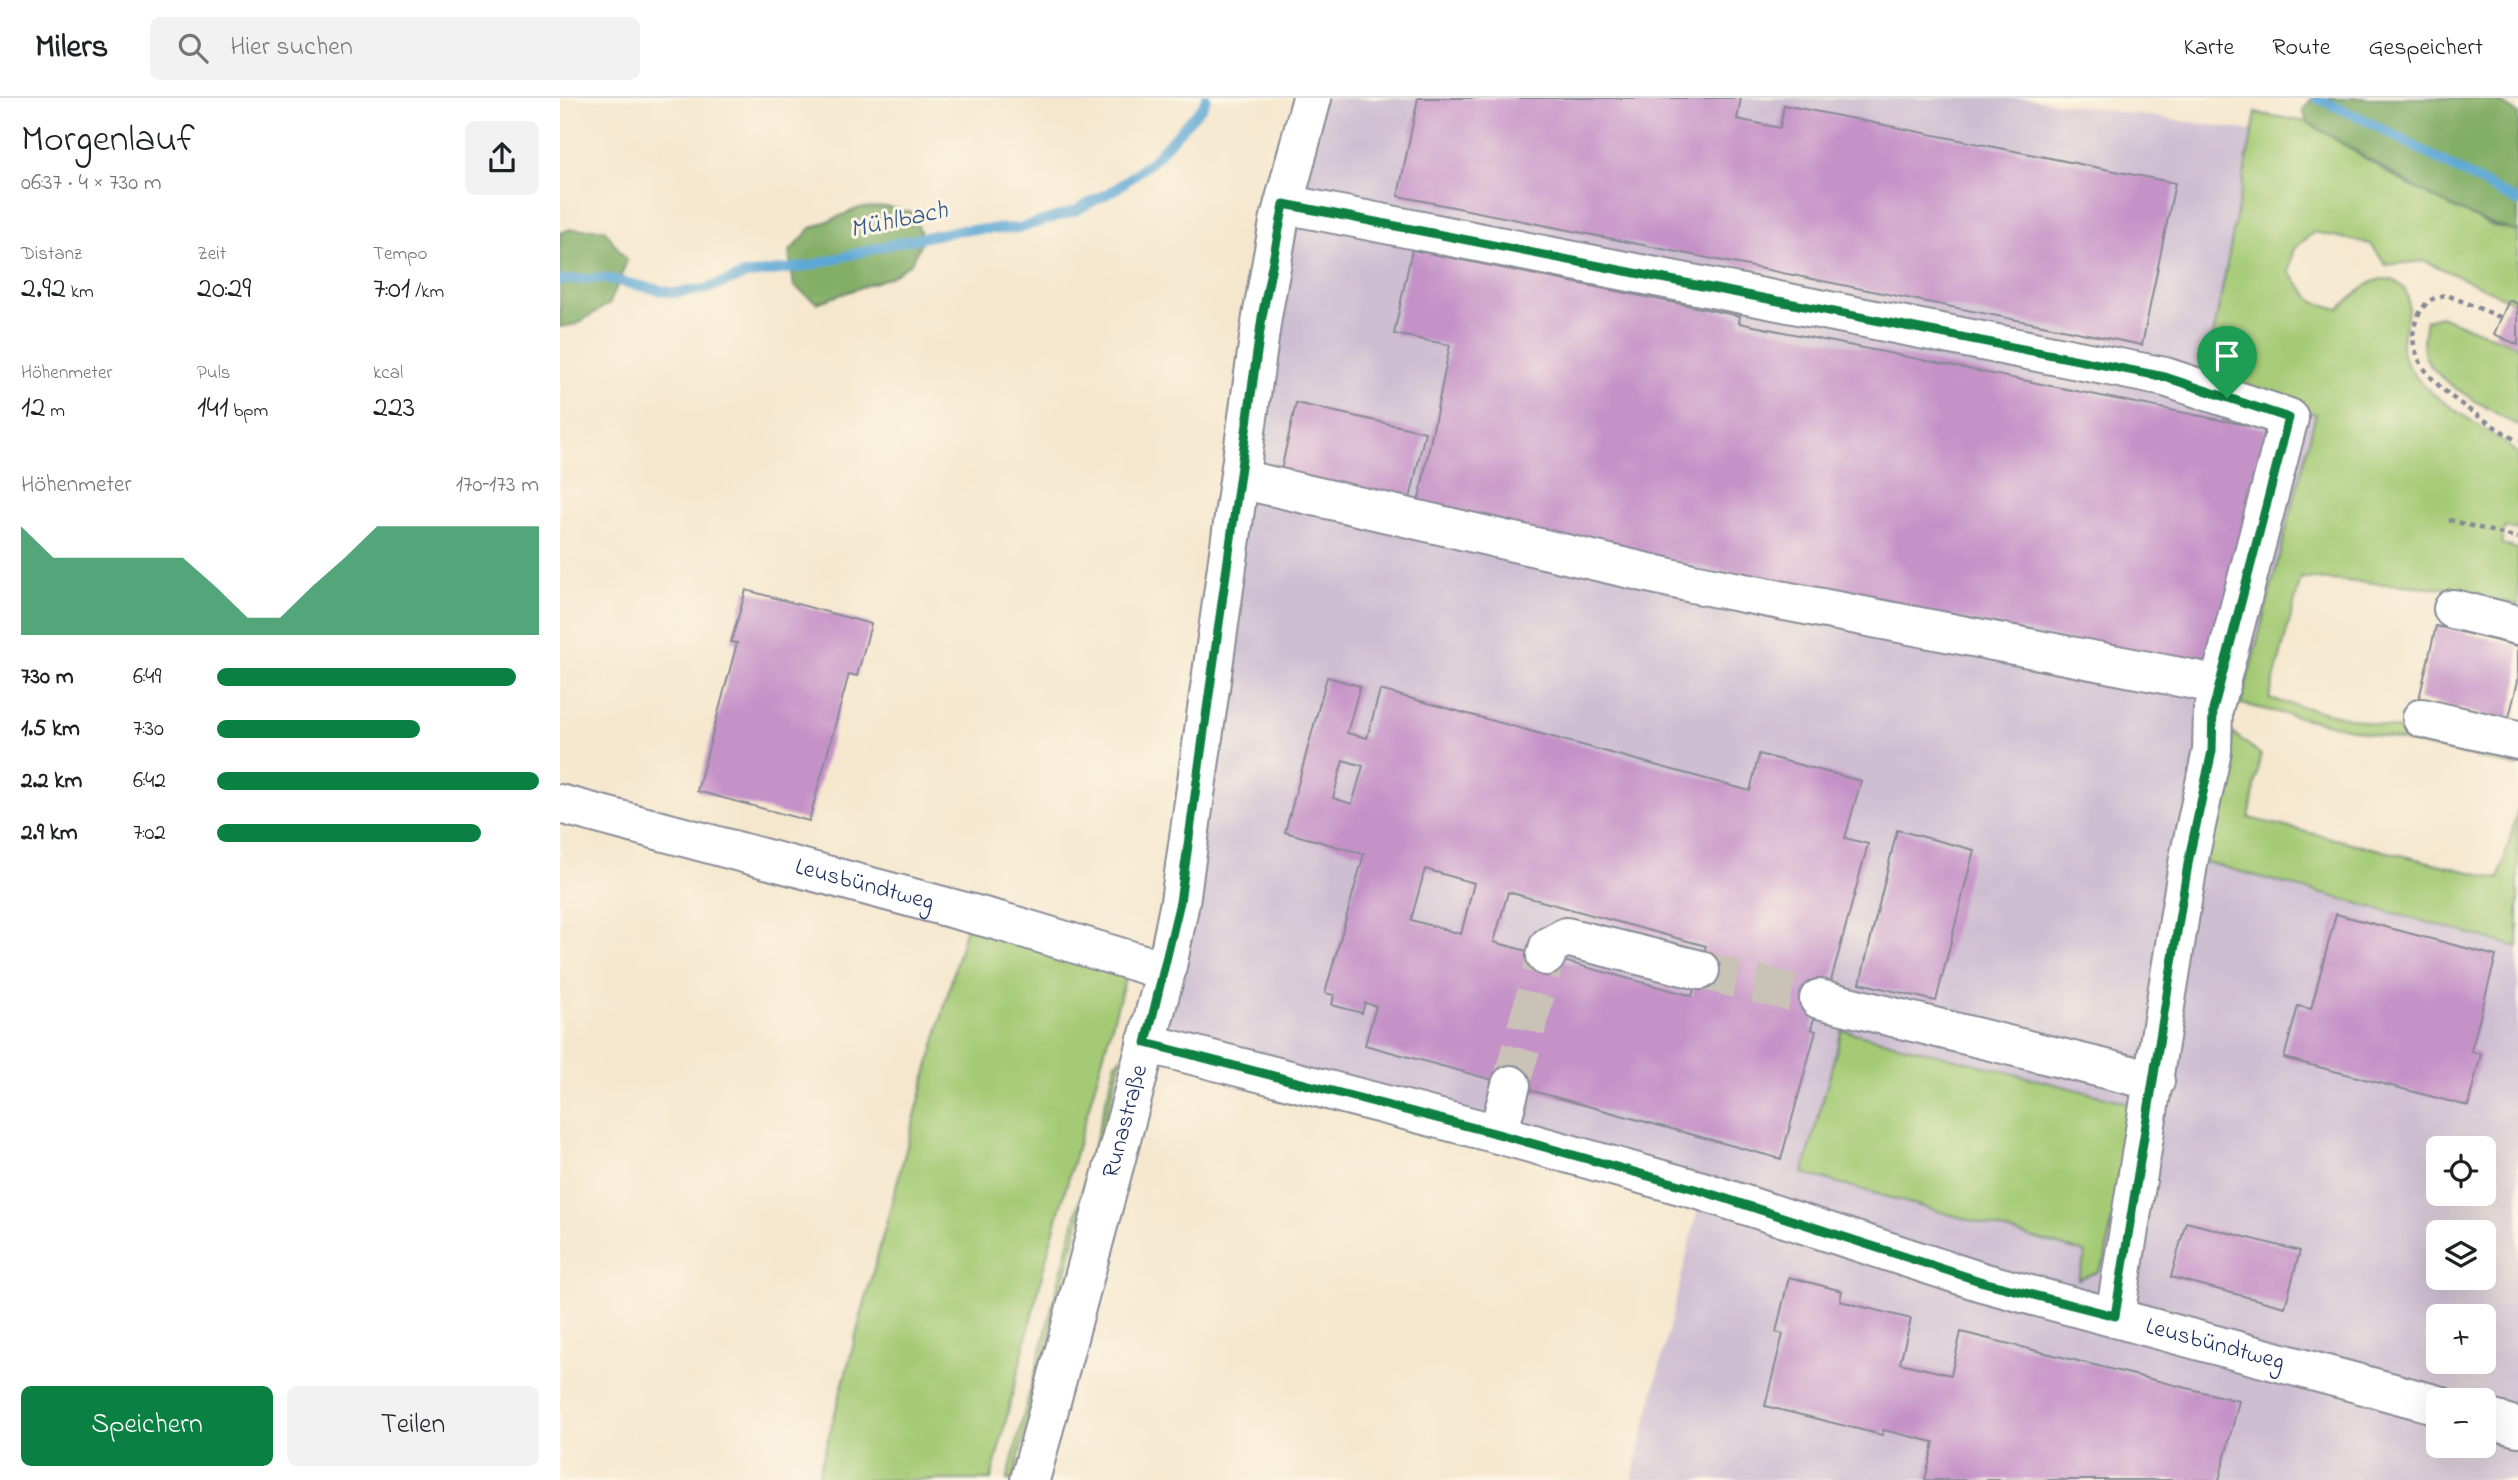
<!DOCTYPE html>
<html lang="de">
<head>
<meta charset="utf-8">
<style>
	:root { --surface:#fff; --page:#f2f2f2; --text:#202124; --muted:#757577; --line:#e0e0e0; --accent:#0b8043 }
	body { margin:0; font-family:"Indie Flower",sans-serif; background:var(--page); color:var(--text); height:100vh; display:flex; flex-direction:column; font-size:26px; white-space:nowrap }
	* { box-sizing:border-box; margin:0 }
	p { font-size:23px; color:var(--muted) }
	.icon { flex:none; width:38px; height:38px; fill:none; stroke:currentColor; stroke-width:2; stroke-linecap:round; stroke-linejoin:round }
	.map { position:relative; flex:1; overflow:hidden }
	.drawer { display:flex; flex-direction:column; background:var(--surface); width:560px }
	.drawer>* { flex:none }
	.tools { position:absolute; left:1866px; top:1038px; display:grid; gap:14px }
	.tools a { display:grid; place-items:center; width:70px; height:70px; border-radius:10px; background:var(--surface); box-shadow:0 7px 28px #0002; font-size:35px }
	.pin { position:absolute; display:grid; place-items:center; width:60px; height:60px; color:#fff; margin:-72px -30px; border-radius:50% 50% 50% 0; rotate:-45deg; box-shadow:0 0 7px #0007 }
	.pin .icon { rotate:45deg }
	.round { display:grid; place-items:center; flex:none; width:74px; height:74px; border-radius:10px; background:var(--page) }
	.headline { display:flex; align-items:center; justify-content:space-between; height:119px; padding:0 21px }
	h1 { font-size:38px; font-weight:600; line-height:52px }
	.metrics { display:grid; grid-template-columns:repeat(3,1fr); gap:10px; height:119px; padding:7px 21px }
	.metrics div { display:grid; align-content:center }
	.metrics b { font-size:30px; font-weight:600 }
	.metrics small { font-size:19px; font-weight:400 }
	.metrics p { font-size:19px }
	.chart { height:196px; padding:14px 21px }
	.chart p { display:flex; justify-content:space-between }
	.chart svg { width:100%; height:126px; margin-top:7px; fill:var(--accent); opacity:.7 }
	.button { display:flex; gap:14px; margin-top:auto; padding:14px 21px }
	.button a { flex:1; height:80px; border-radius:10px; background:var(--accent); color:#fff; font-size:28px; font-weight:600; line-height:80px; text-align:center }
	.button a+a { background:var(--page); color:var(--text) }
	ul { padding:0 21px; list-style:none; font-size:23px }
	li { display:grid; grid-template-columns:112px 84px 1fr; align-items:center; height:52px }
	li i { height:18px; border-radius:9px; background:var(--accent) }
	header { display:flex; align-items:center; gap:42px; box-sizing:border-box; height:98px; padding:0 35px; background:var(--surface); border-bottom:2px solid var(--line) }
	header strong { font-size:33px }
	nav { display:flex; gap:38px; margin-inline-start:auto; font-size:24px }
	.search { width:490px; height:63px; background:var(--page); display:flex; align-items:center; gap:18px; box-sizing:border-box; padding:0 24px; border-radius:10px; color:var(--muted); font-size:26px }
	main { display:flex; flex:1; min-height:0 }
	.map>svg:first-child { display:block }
</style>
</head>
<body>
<header>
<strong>Milers</strong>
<div class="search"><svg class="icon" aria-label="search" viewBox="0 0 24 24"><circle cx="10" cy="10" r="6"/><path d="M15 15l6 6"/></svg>Hier suchen</div>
<nav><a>Karte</a><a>Route</a><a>Gespeichert</a></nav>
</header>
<main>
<section class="drawer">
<div class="headline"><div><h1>Morgenlauf</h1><p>06:37 · 4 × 730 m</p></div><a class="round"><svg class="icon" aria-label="share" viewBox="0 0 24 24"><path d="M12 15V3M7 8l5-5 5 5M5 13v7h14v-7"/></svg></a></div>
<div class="metrics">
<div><p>Distanz</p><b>2.92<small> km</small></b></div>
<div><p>Zeit</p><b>20:29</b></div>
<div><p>Tempo</p><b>7:01<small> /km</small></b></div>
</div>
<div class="metrics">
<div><p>Höhenmeter</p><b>12<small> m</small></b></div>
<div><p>Puls</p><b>141<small> bpm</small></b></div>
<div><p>kcal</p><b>223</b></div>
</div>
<div class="chart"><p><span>Höhenmeter</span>170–173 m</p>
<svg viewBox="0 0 160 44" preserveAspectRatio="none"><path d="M0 44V6L10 17L20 17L30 17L40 17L50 17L60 27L70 38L80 38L90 27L100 17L110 6L120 6L130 6L140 6L150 6L160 6V44z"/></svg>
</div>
<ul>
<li><b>730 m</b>6:49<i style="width:93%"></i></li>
<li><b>1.5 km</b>7:30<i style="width:63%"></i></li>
<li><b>2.2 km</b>6:42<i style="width:100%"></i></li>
<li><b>2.9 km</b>7:02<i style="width:82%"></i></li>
</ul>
<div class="button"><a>Speichern</a><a>Teilen</a></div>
</section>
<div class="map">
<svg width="1958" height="1382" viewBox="0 0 1958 1382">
	<rect width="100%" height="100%" fill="#fcf5e5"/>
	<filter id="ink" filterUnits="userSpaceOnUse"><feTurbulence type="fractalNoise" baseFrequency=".0143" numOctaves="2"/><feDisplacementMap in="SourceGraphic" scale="14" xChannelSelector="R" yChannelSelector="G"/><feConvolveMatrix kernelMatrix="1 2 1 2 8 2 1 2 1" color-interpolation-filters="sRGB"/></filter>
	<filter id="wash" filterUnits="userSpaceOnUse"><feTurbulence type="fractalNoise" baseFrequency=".00686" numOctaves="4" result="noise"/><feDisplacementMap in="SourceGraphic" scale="28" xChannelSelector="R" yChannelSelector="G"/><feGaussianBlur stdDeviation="1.57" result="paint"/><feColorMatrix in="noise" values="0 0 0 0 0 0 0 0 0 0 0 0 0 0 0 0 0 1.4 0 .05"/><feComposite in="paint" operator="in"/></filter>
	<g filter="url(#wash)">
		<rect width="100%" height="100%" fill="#f5e7cd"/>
		<path fill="#cebed2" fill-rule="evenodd" d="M752,0H1464L1692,33L1644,286L1756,316L1681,606L1652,653L1629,760L1958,849V1382H1072L1138,1111L586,945ZM1878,1050H1923V1096H1878ZM1878,1134H1923V1180H1878ZM1878,1218H1923V1264H1878ZM1878,1302H1923V1348H1878Z"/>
		<g fill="#a4ca75" stroke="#607c6a" stroke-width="2">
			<path d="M1696,15L1747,24L1848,87L1933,128L1958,134V206L1865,163L1826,167L1811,146L1754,134L1733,152L1729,174L1754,204L1779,211C1794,198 1816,171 1838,185C1863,202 1834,237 1844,260C1860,300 1927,327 1958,356V432L1945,429L1941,446L1958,451V507L1885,490L1741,480L1709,601L1958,660V669L1681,606L1756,316L1644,286Z"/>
			<path d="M1880,218L1958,248V328C1935,313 1876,285 1866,260C1861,248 1864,234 1866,222Z"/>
			<polygon points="1673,635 1701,657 1689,720 1939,781 1958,711 1958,849 1645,764"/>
			<polygon points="407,825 559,873 565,881 488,1153 431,1382 257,1382"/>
			<polygon points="1282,932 1569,1005 1572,1009 1545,1162 1537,1174 1518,1181 1526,1155 1243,1075"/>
			<polygon points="562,958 453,1382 447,1382 556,964"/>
		</g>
		<g fill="#83ae66" stroke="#4f6e62" stroke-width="2">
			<path d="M1752,0H1933L1958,16V134C1881,114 1816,63 1747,24L1743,12Z"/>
			<polygon points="327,109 353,115 363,141 351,165 330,179 257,205 234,188 229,154 251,130 299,110"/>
			<polygon points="11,131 44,131 67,163 50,205 17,226 0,229 0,135"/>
		</g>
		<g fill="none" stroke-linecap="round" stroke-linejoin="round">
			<g stroke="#5ca7d5" stroke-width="10">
				<polyline points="1756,0 1805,22 1958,104"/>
				<polyline points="0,182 44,180 113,195 146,191 185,177 248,168 336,145 400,132 460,130 515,113 556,91 592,63 642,9 646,0"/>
			</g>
		</g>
		<g id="blocks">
			<g fill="#c592c8" fill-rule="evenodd">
				<polygon points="858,0 1181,0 1177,21 1220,30 1224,7 1615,85 1582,247 838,98"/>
				<polygon points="852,152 1180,218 1179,225 1705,331 1656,571 857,411 890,247 834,236"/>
				<polygon points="1949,202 1958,206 1958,247 1934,236"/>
				<polygon points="736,305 865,334 848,410 719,381"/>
				<polygon points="186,492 311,526 297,578 289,576 249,723 137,693 177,545 171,544"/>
				<polygon points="1876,528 1958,548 1958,583 1948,623 1859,601"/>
				<path d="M767,579L800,588L787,635L807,640L820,592L1190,693L1199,656L1301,683L1285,740L1308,746L1271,883L1264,882L1251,931L1256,933L1221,1061L805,947L816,908L805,905L802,915L772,907L774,897L765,895L804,756L725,734ZM783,662L803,668L792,706L773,700ZM865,771L914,785L901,836L851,822ZM948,794L1146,848L1132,898L934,844Z"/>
				<polygon points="1337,732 1414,752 1376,903 1300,885"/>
				<polygon points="1776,816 1936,858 1911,953 1921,956 1908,1008 1724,960 1738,908 1751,911"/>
				<polygon points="1626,1124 1740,1153 1725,1209 1611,1179"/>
				<polygon points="1229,1179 1282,1193 1280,1203 1351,1221 1340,1265 1391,1277 1401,1234 1679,1303 1659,1382 1365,1382 1374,1344 1323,1332 1322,1337 1205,1308 1223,1236 1216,1234"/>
			</g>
		</g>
	</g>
	<g filter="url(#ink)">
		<use href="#blocks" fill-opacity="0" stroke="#888b96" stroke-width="2"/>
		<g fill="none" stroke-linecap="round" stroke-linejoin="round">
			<g stroke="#c9c2b7" stroke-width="38" stroke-dasharray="38 19" stroke-linecap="butt">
				<polyline points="1140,872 1259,901"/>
				<polyline points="951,987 986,858"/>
			</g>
			<g stroke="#888b96" stroke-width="42">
				<g id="minor">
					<polyline points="724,106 1605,279 1729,320 1653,612 1652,653 1629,760 1555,1218"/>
					<polyline points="680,381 1132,485 1661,587"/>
					<polyline points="1893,511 1958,527"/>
					<polyline points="1862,620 1958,642"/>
					<path id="s1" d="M0,706L439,823L606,873"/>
					<polyline points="986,858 989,848 1006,839 1140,872"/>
					<polyline points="1259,901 1595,983"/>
					<path id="s2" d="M586,945L938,1036L1142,1093L1422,1184L1878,1307"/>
					<polyline points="938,1036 951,987"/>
					<polyline points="1923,1319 1958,1329"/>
					<path id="s3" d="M470,1382L606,873L620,804L702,219L719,124L752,0"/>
				</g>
			</g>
			<g stroke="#888b96" stroke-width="4.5" stroke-dasharray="5 5" stroke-linecap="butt">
				<path d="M1940,219L1887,197C1873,198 1864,205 1858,218C1832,275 1920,317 1958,344"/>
				<polyline points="1889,422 1958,440"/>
			</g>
			<use href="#minor" stroke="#fff" stroke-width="38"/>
		</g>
	</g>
	<g fill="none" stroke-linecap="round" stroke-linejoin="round" filter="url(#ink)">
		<g stroke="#fff" stroke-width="14">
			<polygon id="route" points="724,106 1605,279 1729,320 1653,612 1652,653 1629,760 1555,1218 1423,1184 1142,1093 938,1036 586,945 620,804 702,219"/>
		</g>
		<use href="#route" stroke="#0b8043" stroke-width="9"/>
	</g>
	<g text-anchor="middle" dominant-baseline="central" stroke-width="6" stroke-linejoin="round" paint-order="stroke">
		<g font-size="24" fill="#1b2f5e" stroke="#fcf5e5">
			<text stroke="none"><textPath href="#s1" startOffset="315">Leusbündtweg</textPath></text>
			<text stroke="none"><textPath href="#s3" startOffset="371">Runastraße</textPath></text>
			<text stroke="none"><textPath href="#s2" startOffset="1111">Leusbündtweg</textPath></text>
		</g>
		<g font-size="26" font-style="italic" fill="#325988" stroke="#fcf5e5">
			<text transform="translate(339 123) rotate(-12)">Mühlbach</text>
		</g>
	</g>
</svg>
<div class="tools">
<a><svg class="icon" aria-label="locate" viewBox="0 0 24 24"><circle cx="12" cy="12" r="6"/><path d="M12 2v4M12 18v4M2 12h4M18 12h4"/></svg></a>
<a><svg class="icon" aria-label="layers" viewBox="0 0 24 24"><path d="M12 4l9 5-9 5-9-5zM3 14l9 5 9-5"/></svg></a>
<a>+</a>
<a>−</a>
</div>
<div class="pin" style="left:1667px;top:300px;background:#1e9e55"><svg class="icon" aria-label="arrive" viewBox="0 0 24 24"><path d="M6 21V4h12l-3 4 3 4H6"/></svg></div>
</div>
</main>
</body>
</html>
